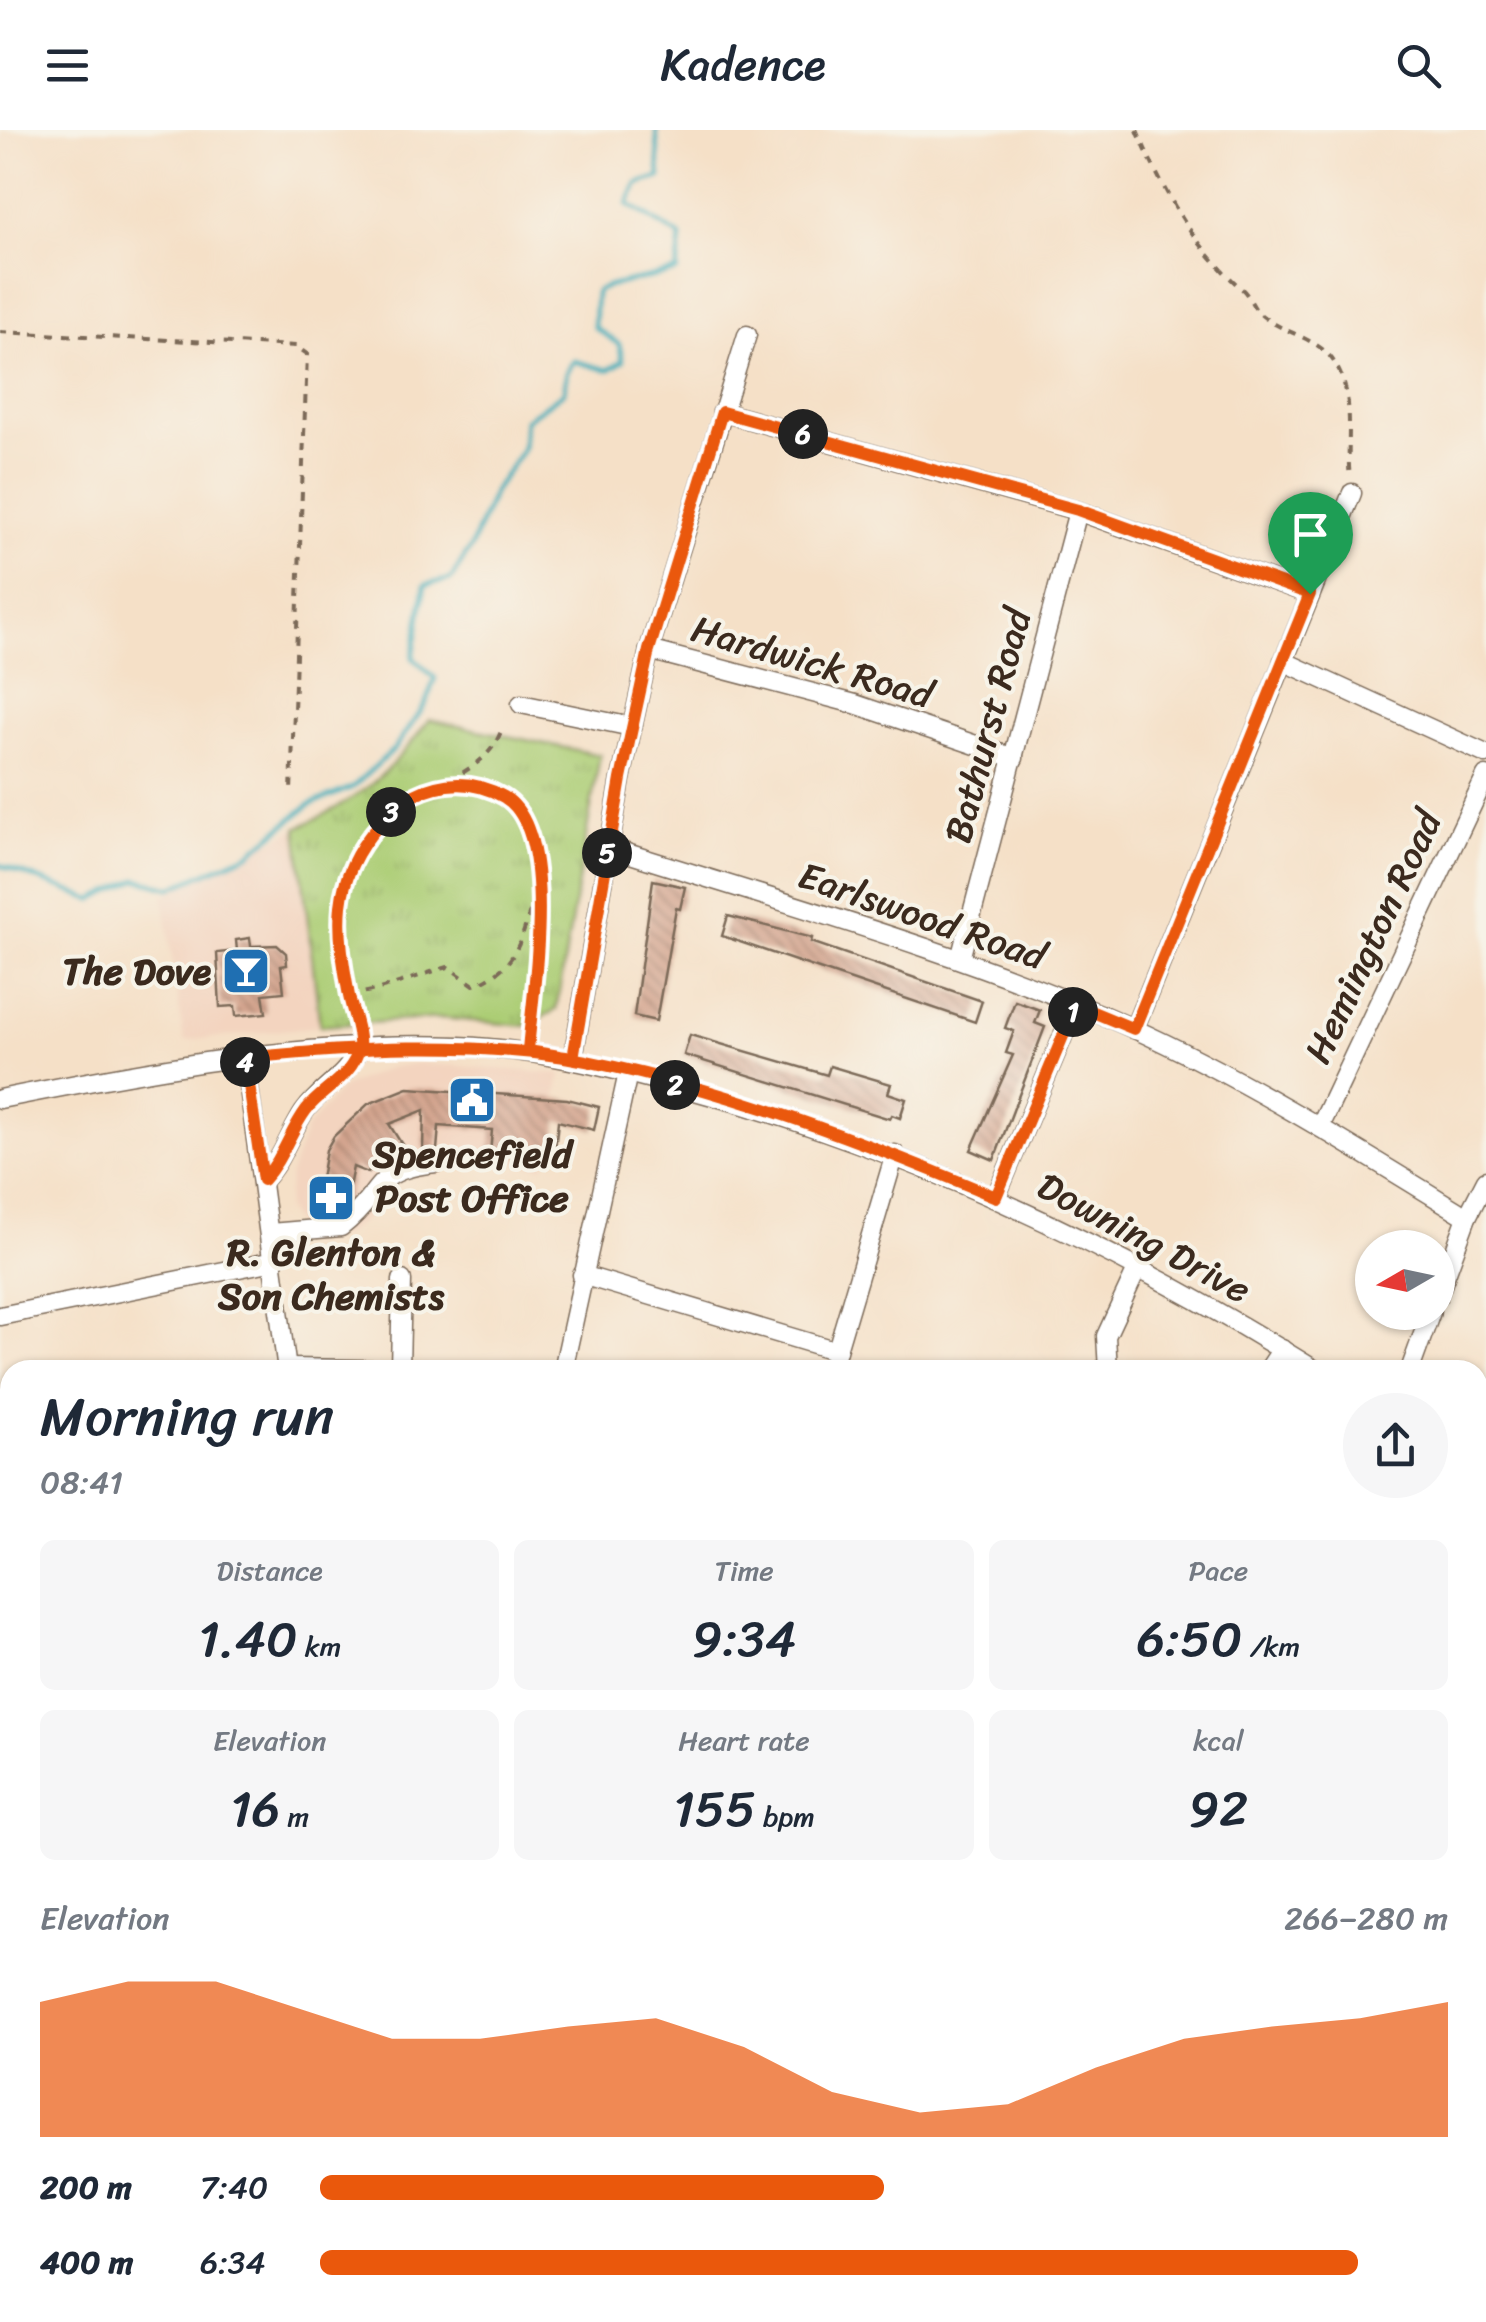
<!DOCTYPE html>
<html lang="en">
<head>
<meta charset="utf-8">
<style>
	:root { --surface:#fff; --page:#f6f6f7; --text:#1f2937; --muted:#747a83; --accent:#ea580c }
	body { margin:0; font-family:Sriracha,sans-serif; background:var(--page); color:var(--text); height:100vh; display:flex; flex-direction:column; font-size:38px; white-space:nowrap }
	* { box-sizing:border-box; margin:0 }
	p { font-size:32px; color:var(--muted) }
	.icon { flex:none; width:55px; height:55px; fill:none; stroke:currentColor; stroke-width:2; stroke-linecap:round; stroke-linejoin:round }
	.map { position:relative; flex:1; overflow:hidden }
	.side { position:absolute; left:0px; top:1230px; width:1488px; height:962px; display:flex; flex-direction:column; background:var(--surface); border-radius:30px 30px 0 0; box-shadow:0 2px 8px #0004 }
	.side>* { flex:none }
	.needle { width:65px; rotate:261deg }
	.controls { position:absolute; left:1355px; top:1100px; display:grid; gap:20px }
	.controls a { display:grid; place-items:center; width:100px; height:100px; border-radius:50%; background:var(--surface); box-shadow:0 2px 8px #0004; font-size:50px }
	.pin { position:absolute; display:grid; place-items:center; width:85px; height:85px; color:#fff; margin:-102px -42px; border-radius:50% 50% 50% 0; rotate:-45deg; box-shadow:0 0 10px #0007 }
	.pin .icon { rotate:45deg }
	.km { position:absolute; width:50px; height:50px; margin:-25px; border-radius:50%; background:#222; color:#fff; font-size:28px; line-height:50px; text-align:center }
	.round { display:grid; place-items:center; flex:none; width:105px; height:105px; border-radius:52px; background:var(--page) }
	.overview { display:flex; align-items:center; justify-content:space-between; height:170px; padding:0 40px }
	h1 { font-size:55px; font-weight:600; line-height:75px }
	.figures { display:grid; grid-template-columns:repeat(3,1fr); gap:15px; height:170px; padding:10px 40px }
	.figures div { display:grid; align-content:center; border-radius:15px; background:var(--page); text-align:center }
	.figures b { font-size:50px; font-weight:600 }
	.figures small { font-size:28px; font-weight:400 }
	.figures p { font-size:28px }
	.chart { height:280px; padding:20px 40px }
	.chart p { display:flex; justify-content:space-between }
	.chart svg { width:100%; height:180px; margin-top:10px; fill:var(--accent); opacity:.7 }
	ul { padding:0 40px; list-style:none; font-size:32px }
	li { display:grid; grid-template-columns:160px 120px 1fr; align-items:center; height:75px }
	li i { height:25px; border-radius:12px; background:var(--accent) }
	header { display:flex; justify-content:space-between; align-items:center; height:130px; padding:0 40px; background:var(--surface); font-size:45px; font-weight:600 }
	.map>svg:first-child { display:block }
</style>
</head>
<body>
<header><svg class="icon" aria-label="menu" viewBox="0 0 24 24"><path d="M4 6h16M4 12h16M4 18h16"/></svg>Kadence<svg class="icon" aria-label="search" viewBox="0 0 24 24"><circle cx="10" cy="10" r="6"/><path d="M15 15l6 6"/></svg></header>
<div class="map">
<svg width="1486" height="2192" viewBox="0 0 1486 2192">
	<defs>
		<pattern id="grass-tufts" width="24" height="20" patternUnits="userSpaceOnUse" patternTransform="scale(2.5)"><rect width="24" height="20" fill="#accd75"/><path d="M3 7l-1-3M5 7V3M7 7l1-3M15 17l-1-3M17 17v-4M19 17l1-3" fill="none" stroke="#95b065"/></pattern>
		<pattern id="building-back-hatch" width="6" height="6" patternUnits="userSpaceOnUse" patternTransform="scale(2.5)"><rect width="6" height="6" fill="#d4a58f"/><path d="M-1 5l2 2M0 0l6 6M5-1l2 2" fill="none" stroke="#ad8774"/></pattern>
	</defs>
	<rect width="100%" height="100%" fill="#f7f3e8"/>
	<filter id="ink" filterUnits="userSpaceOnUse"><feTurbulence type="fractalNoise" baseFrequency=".01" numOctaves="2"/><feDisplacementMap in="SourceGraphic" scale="20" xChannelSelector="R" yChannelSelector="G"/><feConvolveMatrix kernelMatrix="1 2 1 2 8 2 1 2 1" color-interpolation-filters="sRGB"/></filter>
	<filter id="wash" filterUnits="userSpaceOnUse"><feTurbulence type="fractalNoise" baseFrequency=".0048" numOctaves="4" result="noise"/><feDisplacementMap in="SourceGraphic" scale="40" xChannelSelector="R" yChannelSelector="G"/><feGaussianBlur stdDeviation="2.25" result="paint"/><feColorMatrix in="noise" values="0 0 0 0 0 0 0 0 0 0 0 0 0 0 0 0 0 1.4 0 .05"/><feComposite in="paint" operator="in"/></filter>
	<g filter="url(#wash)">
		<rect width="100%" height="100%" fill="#f5e0c7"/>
		<g fill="#f3d4bf">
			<polygon points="297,698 320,896 184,911 163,766"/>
			<polygon points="419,933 561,944 544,1037 478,1029 479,1022 440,1018 439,1044 400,1048 366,1088 342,1106 307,1113 286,1079 290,1045 306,999 342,958 388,938"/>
			<polygon points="1478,1362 1486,1367 1486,2192 776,2192 777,2182 1478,2182"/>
		</g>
		<g fill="url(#grass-tufts)" stroke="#747c4a" stroke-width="2.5">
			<path d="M429,590L600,625L556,880L525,896L442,888L320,896L297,698C362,668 386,647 429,590Z"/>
			<polygon points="787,2182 1415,2182 1435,2192 785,2192"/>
		</g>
		<polygon fill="#accd75" stroke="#747c4a" stroke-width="2.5" points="1478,1959 1486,1959 1486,2120 1478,2121"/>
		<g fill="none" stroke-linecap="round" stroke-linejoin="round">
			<path stroke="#3babb8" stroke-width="5" d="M0,735L93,770L137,749L171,758L249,724L309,675L353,657L395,618L425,575L435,548L413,528L425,455L451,449L471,417L494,361L523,319L525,290L564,262L567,240L574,231L608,240L623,231L619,214L594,197L596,162C605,154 658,147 677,141L681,107L628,74L637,54L660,47L656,0"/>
		</g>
		<g id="blocks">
			<g fill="url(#building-back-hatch)">
				<polygon points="653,750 685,757 680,779 676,778 656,891 634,886"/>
				<polygon points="728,786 812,808 811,812 982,871 975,892 722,806"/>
				<polygon points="250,808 251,816 277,815 286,823 287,835 281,836 284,862 263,864 266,883 236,886 235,876 220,877 217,823 237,821 236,810"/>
				<polygon points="1015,871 1040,880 1035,893 1045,897 994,1030 971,1020 1013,925 1006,923 1014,901 1005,898"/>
				<polygon points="690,905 827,945 830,936 891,954 888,963 906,969 900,988 892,985 890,989 684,925"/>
				<polygon points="408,958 567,969 599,977 594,1000 558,991 554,1030 490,1024 492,1000 439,996 437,1020 423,1019 424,980 389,994 406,1021 391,1031 384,1021 368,1043 353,1037 345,1077 336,1085 315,1083 326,1020 334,1006 368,974"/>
			</g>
		</g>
	</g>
	<g filter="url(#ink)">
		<use href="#blocks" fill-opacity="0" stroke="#7c6a59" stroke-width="2.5"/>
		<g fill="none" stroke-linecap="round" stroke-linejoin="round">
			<g stroke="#7c6a59" stroke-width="21">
				<g id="minor">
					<polyline points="722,282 1078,381 1310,464"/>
					<polyline points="649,520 855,574 1014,628"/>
					<polyline points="1283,531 1486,624"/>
					<polyline points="521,574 632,597"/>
					<path d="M608,717C784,773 962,822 1130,897C1247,950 1358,1020 1467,1087"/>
					<polyline points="960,829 1078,381"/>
					<polyline points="1134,899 1352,363"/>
					<polyline points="245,928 287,1240"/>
					<polyline points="573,928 621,649 649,520 747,205"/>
					<path d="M0,969C150,939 304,910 458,916C538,919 611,938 688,959C912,1019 1119,1118 1315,1240"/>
					<polyline points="1320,997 1486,646"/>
					<path d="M263,1050C282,1030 289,1005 304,982C324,954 346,950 360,916"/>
					<polyline points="996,1067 1076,875"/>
					<path d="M270,1103L341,1097C385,1063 369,1040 436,1033"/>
					<polyline points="582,1145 837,1221"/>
					<polyline points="1438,1166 1467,1087 1486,1050"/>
					<polyline points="0,1186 274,1131"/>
					<polyline points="287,1238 417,1240"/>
					<polyline points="400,1238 402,1150"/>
					<polyline points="563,1240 628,943"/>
					<polyline points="831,1240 895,1024"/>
					<polyline points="1108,1240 1106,1206 1138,1137"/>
					<polyline points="1268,1240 1282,1219"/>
					<polyline points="1410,1240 1431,1182"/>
					<polyline points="1478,1345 1486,1352"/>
					<polyline points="0,1380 10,1378"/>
					<polyline points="1478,1481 1486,1468"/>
					<polyline points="1478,1658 1486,1664"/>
					<polyline points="0,1747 10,1748"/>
					<polyline points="1478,1809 1486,1818"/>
					<polyline points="0,1944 10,1946"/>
					<polyline points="1478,1948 1486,1949"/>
					<polyline points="319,2182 320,2192"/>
				</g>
			</g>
			<g stroke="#7c6a59" stroke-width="4" stroke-dasharray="8 8" stroke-linecap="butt">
				<path d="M1137,0C1162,60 1194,117 1242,159C1250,166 1252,177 1260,184C1280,202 1316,207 1332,229C1358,266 1345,308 1350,348"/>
				<polyline points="0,202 296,216 307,224 291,662"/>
				<path d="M449,651C475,635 493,626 503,596"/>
				<path d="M349,865C383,861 415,846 448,837L474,855C521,836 520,808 536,763"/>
				<polyline points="356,901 341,799 346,740 359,717 404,670 449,651 498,663 514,673 536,719 537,782 529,905"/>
			</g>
			<use href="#minor" stroke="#fff" stroke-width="18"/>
		</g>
	</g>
	<g fill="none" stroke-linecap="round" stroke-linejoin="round" filter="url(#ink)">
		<g stroke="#fff" stroke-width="20">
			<path id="route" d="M1310,464L1134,899L1076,875L996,1067C849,1005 687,944 528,921C532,863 561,701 504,667C473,649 442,651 412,666C398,673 388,685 378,696C330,750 337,799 349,866C352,881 361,903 359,918C353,947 323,958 306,980C289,1003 283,1029 263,1050L245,928C358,917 459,911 573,928L621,649L649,520L722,282L1078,380L1310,464"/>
		</g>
		<use href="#route" stroke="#ea580c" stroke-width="12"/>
	</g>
	<defs>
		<g id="bar-square" transform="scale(2.5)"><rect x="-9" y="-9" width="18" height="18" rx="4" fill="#1f6fb2" stroke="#f7f3e8"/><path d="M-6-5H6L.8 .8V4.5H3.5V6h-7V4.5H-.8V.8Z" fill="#fff"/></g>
		<g id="civic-square" transform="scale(2.5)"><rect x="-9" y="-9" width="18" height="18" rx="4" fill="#1f6fb2" stroke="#f7f3e8"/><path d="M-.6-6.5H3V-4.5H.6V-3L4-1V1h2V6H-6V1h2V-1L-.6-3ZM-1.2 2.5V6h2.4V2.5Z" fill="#fff"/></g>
		<g id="pharmacy-square" transform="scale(2.5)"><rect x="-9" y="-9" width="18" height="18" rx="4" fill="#1f6fb2" stroke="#f7f3e8"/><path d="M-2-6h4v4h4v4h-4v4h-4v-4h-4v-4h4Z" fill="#fff"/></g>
	</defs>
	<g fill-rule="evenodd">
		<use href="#bar-square" x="246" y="841"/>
		<use href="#civic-square" x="472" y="970"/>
		<use href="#pharmacy-square" x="331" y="1068"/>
	</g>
	<g text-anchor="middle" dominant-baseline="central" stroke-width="8" stroke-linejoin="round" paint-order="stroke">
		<g font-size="38" fill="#3b2a1e" stroke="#f7f3e8">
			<text transform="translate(812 532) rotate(16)">Hardwick Road</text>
			<text transform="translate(988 596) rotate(-75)">Bathurst Road</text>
			<text transform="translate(922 786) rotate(19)">Earlswood Road</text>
			<text transform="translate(1373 807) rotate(-65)">Hemington Road</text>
			<text transform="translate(1144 1108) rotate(28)">Downing Drive</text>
		</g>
		<g font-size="38" font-weight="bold" fill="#3b2a1e" stroke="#f7f3e8">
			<text x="211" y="841" text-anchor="end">The Dove</text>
			<text x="472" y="1024">Spencefield<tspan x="472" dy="44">Post Office</tspan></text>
			<text x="331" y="1122">R. Glenton &amp;<tspan x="331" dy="44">Son Chemists</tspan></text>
		</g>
	</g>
</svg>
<div class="controls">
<a><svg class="needle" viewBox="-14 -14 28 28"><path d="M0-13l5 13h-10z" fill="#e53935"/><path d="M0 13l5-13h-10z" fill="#747a83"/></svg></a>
</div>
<div class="pin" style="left:1310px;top:464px;background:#1e9e55"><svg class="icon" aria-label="arrive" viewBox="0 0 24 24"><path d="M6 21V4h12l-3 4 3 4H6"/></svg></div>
<b class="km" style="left:1073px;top:882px">1</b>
<b class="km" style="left:675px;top:955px">2</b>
<b class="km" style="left:391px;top:682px">3</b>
<b class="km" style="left:245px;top:932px">4</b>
<b class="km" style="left:607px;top:723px">5</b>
<b class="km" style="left:803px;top:304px">6</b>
<section class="side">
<div class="overview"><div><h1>Morning run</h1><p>08:41</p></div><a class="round"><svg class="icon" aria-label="share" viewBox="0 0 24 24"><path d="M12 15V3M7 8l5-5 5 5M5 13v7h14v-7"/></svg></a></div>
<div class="figures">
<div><p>Distance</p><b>1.40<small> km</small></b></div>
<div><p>Time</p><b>9:34</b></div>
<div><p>Pace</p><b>6:50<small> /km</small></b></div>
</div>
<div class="figures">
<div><p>Elevation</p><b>16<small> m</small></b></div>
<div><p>Heart rate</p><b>155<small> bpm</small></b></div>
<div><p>kcal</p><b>92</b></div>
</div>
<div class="chart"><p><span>Elevation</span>266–280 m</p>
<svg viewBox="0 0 160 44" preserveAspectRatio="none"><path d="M0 44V11L10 6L20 6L30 13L40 20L50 20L60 17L70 15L80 22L90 33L100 38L110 36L120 27L130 20L140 17L150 15L160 11V44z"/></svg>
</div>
<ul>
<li><b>200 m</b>7:40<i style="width:50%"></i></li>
<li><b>400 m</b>6:34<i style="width:92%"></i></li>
</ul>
</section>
</div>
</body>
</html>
